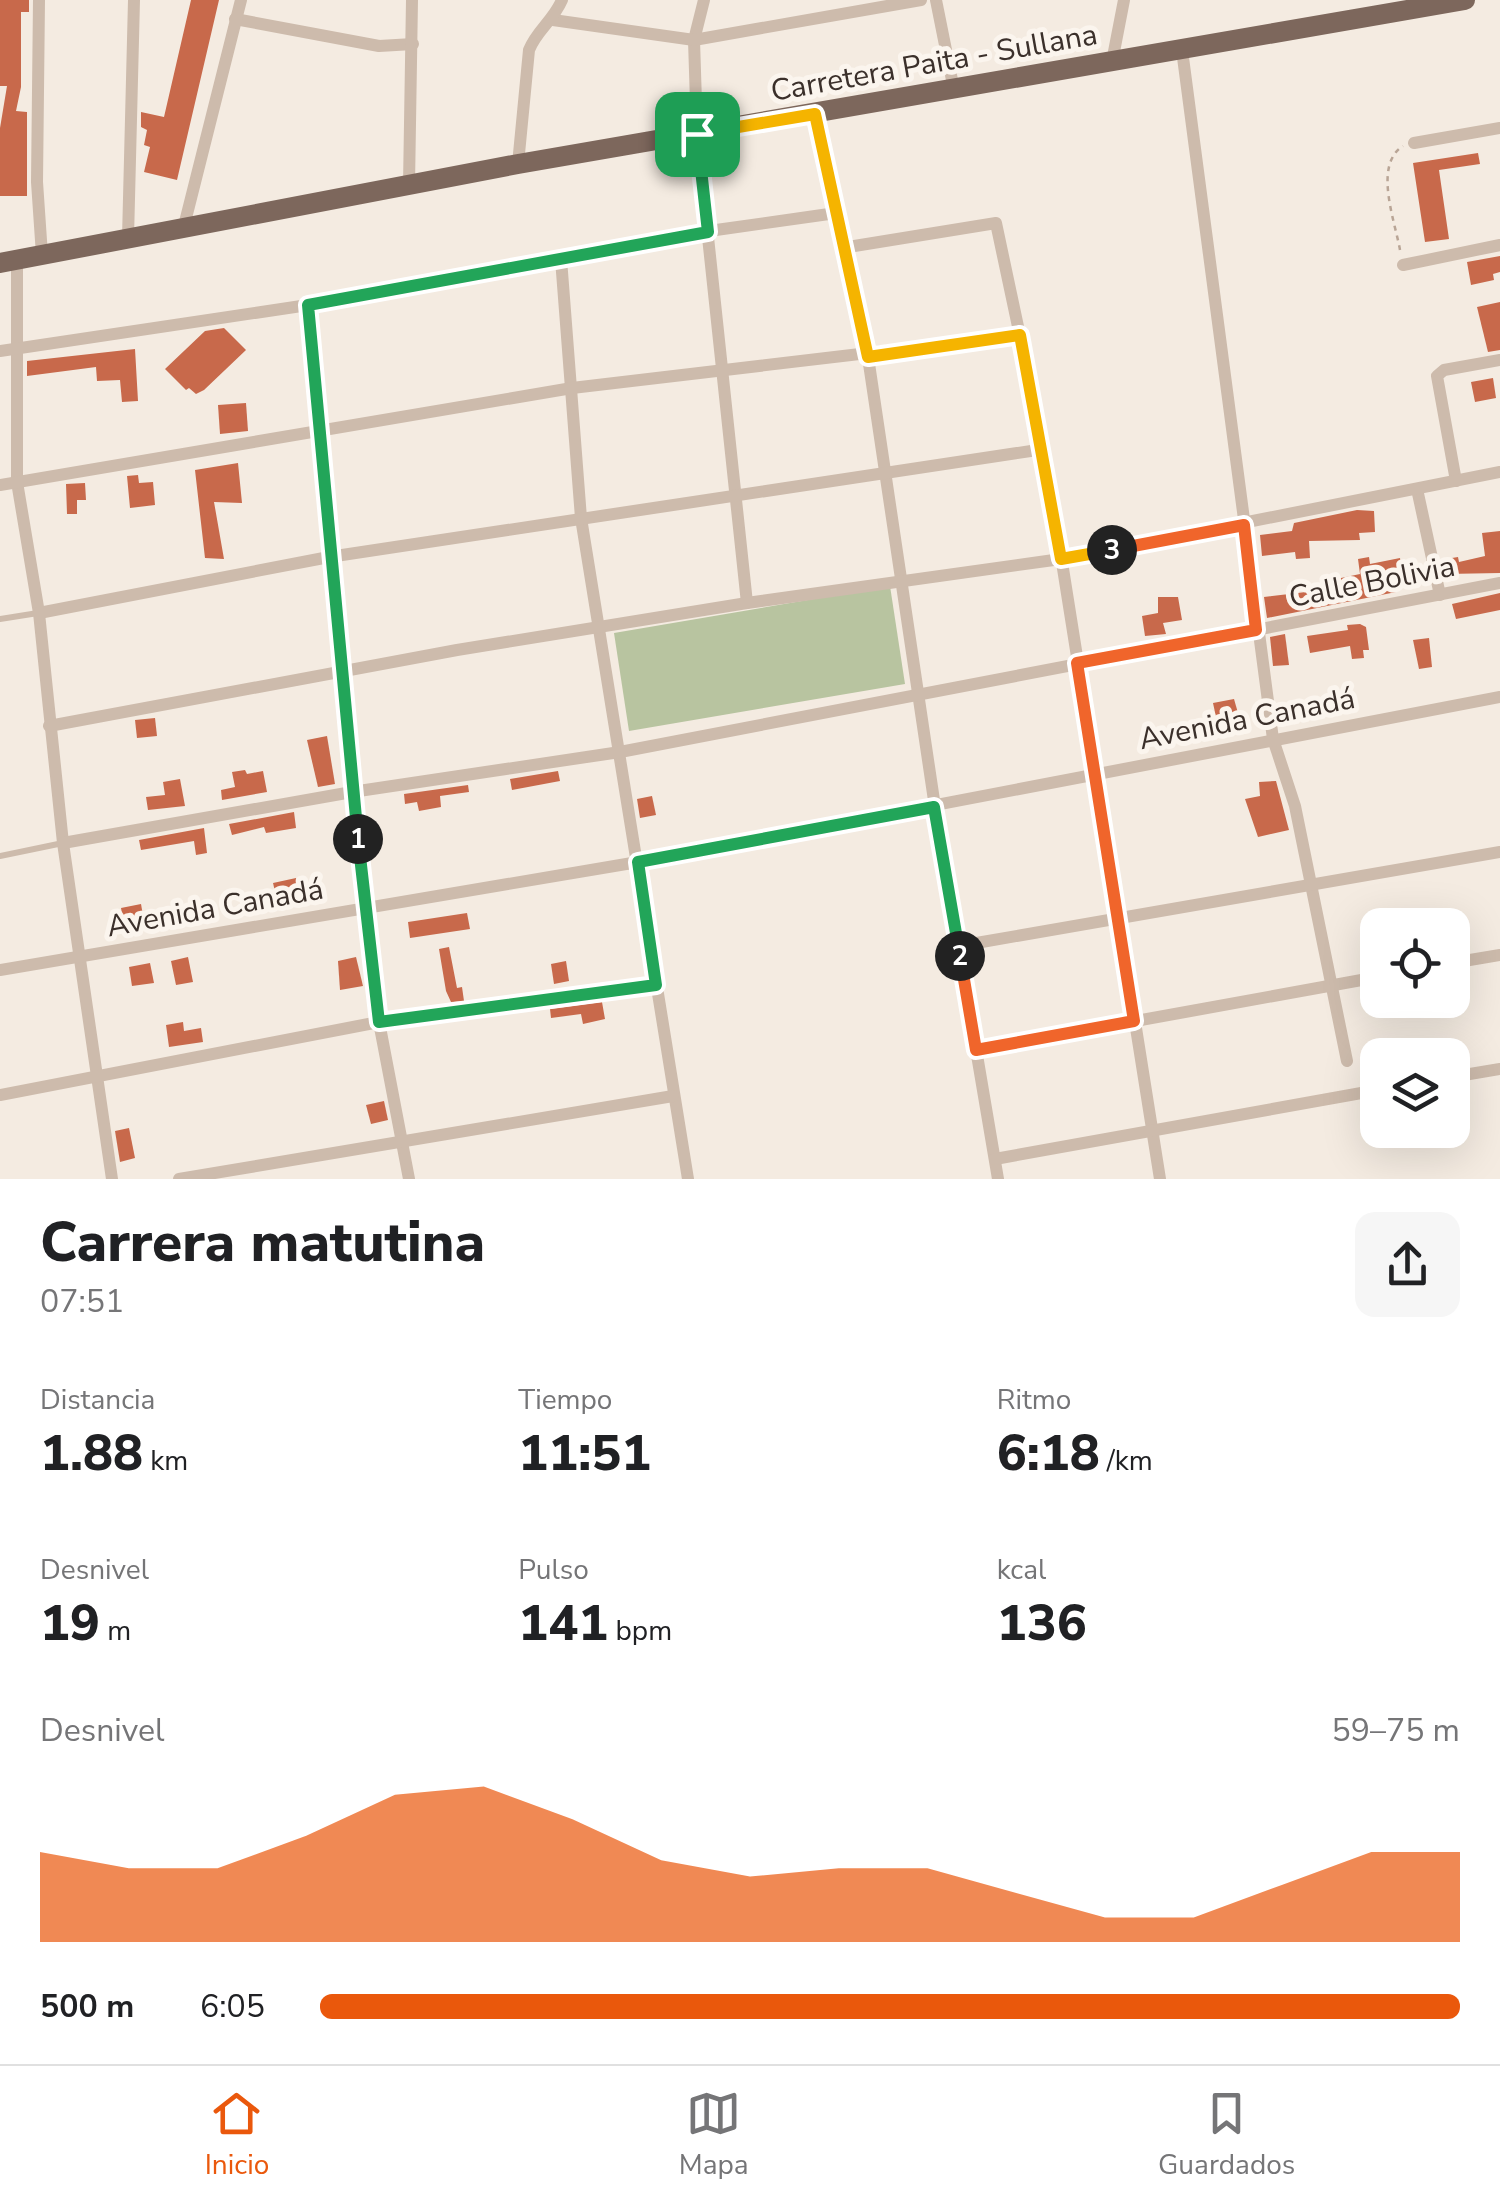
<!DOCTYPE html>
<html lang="es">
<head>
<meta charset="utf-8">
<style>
	:root { --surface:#fff; --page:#f6f6f6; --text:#202124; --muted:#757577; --line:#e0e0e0; --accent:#ea580c }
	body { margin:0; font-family:"Nunito Sans",sans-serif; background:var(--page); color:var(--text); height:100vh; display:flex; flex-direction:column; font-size:38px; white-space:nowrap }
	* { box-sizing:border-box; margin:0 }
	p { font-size:32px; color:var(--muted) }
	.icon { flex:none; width:55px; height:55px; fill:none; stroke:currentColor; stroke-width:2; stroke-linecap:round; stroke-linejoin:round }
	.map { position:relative; height:1179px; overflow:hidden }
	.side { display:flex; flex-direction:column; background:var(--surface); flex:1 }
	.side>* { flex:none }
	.controls { position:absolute; left:1360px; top:908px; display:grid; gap:20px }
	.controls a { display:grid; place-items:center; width:110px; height:110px; border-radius:20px; background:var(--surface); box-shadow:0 10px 40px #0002; font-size:50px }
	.pin { position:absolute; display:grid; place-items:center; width:85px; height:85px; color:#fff; margin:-42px; border-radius:20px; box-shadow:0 5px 15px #0006 }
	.km { position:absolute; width:50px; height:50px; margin:-25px; border-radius:50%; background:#222; color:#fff; font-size:28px; line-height:50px; text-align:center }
	.round { display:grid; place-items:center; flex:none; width:105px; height:105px; border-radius:20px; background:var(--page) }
	.summary { display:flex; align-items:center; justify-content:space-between; height:170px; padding:0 40px }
	h1 { font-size:55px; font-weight:800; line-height:75px }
	.figures { display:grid; grid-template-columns:repeat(3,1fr); gap:15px; height:170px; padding:10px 40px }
	.figures div { display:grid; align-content:center }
	.figures b { font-size:50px; font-weight:800 }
	.figures small { font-size:28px; font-weight:400 }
	.figures p { font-size:28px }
	.chart { height:280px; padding:20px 40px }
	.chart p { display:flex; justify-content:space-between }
	.chart svg { width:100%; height:180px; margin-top:10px; fill:var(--accent); opacity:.7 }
	ul { padding:0 40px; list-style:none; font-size:32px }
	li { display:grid; grid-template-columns:160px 120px 1fr; align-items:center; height:75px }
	li i { height:25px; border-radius:12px; background:var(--accent) }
	.menu { display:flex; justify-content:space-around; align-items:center; height:140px; border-top:2px solid var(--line); background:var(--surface); font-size:28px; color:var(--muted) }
	.menu a { display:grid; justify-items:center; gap:5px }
	.menu .active { color:var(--accent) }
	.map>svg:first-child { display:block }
</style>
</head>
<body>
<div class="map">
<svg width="1500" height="1179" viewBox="0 0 1500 1179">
	<rect width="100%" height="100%" fill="#f4ebe1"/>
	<polygon fill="#b8c4a0" points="890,586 905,684 629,731 614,633"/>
	<g fill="#c8694b">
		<polygon points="0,0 29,0 29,12 21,12 21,87 16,111 27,112 27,196 0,196 0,128 7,86 0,86"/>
		<polygon points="191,0 219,0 177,180 144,172 150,147 144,145 147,130 141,127 141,112 164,117"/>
		<polygon points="1478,153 1480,164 1439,170 1449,239 1425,242 1413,163"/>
		<polygon points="1500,256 1500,272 1493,274 1494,280 1471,285 1467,262"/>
		<polygon points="1500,302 1500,350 1488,352 1477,307"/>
		<polygon points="224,328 246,350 204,390 196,394 189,388 186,390 165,369 205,331"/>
		<polygon points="135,349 138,401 122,402 120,380 97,381 96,367 27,376 27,361"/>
		<polygon points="1493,378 1496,398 1475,402 1471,382"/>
		<polygon points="246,403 248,431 220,434 218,405"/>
		<polygon points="238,463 242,503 214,502 224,559 205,558 195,470"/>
		<polygon points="138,475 139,483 153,482 155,505 130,508 127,476"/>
		<polygon points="85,483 86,500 77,500 77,514 67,514 66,484"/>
		<polygon points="1357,510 1374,511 1375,532 1359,533 1360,540 1309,541 1310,558 1296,559 1295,552 1262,556 1260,535 1292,531 1294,523"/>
		<polygon points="1500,531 1500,573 1446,574 1446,559 1458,557 1459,562 1485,556 1482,533"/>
		<polygon points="1369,557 1370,564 1400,558 1404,585 1395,586 1396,592 1267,618 1264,597 1323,590 1322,582 1360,574 1358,559"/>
		<polygon points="1500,593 1500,610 1456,619 1452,604"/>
		<polygon points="1158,597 1178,597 1182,620 1163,623 1166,634 1145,636 1142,616 1158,613"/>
		<polygon points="1360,624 1366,627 1369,650 1363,650 1364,658 1352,659 1350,646 1310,653 1307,636 1348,630 1347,625"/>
		<polygon points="1285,634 1289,665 1273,666 1270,637"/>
		<polygon points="1429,638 1432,667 1419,669 1413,640"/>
		<polygon points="1234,699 1238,713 1216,717 1213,703"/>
		<polygon points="155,718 157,736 137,738 135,720"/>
		<polygon points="327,736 335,784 318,787 307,740"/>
		<polygon points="245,770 247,774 263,771 267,792 222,800 221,790 235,787 232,772"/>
		<polygon points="558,771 560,781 512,790 510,779"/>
		<polygon points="180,779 185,806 148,810 146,797 165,795 163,782"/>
		<polygon points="1276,781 1289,830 1258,837 1245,799 1260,796 1259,782"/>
		<polygon points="468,785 469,792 440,796 441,807 419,811 417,802 405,804 404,794"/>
		<polygon points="652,796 656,815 640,818 637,799"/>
		<polygon points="294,812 296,828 266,833 264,827 232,835 229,824"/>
		<polygon points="204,828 207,853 196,855 194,841 141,850 139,840"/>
		<polygon points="296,878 299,895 277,900 273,883"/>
		<polygon points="141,904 144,921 124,925 121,908"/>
		<polygon points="467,913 470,929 410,938 408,922"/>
		<polygon points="449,947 457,988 462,987 464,1001 451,1002 446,991 439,949"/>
		<polygon points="188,957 193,982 176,985 171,961"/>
		<polygon points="356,957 363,986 340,990 338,961"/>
		<polygon points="566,961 569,981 554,984 551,964"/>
		<polygon points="150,963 154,983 132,986 129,967"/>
		<polygon points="602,1002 605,1019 583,1024 581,1014 551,1018 550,1009"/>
		<polygon points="183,1022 184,1031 201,1028 203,1042 169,1047 166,1025"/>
		<polygon points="384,1101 388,1120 371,1124 366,1105"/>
		<polygon points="129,1128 135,1158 120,1162 115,1131"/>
	</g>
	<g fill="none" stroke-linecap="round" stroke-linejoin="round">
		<path stroke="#b9a596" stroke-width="2.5" stroke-dasharray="5 5" stroke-linecap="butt" d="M1400,250C1395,221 1373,165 1403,146"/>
		<g stroke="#cdbbac" stroke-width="6">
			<polyline points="0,619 38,613"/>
			<polyline points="0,856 63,843"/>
		</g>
		<g stroke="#cdbbac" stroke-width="12">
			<polyline points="39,0 37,182 42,255"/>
			<polyline points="704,0 694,40 697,134 747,603"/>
			<polyline points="936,0 954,90"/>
			<polyline points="235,19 379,46 413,44"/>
			<polyline points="553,20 694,40 921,0"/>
			<polyline points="1182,50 1273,739 1295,806 1347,1061"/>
			<polyline points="1112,62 1124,0"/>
			<polyline points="815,114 868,357 935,807 998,1179"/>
			<polyline points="1414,143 1500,128"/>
			<path d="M518,164L529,50C537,30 553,21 562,0"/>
			<polyline points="409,185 412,0"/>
			<polyline points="184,226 241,0"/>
			<polyline points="128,238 134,0"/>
			<polyline points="842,248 996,223 1044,449 1160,1179"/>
			<polyline points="561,259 581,518 688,1179"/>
			<polyline points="17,260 17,482 39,613 63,843 112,1179"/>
			<polyline points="1403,265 1500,245"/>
			<polyline points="308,305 352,792 379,1022 409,1179"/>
			<polyline points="0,351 308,305 709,231 836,213"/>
			<polyline points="1456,481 1437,376 1444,370 1500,360"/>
			<polyline points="0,485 572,388 1021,335"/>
			<polyline points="1417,489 1440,595"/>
			<polyline points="39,613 329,557 1044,449"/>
			<polyline points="49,726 457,650 747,603 1061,559 1500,472"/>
			<polyline points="63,843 352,792 620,752 1500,583"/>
			<polyline points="959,946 1500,852"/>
			<polyline points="1452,963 1500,955"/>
			<polyline points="0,970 638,862 1500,697"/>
			<polyline points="976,1050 1378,977"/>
			<polyline points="1452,1077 1500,1069"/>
			<polyline points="0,1095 379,1022 656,985"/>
			<polyline points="995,1159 1378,1090"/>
			<polyline points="179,1179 673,1096"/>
		</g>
		<polyline stroke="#7d675c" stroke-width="20" points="0,263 518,164 1465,0"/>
	</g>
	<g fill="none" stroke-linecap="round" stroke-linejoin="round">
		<g stroke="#fff" stroke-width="20">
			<polyline id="split-1" points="358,839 308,305 708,232 697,134"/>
		</g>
		<g stroke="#fff" stroke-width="20">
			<polyline id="split-2" points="358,839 379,1022 656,985 638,862 934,807 960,956"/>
		</g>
		<g stroke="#fff" stroke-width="20">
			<polyline id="split-3" points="960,956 976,1050 1134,1021 1077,663 1256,630 1244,525 1112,550"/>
		</g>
		<g stroke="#fff" stroke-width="20">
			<polyline id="split-4" points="697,134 815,114 868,357 1020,335 1061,559 1112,550"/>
		</g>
		<use href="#split-1" stroke="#22a559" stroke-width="12"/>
		<use href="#split-2" stroke="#22a559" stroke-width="12"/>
		<use href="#split-3" stroke="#f0652b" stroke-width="12"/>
		<use href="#split-4" stroke="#f5b400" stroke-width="12"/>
	</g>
	<g text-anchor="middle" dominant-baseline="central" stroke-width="10" stroke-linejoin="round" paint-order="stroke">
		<g font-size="30" fill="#3b302b" stroke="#fbf5ee">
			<text transform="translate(934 63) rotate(-10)">Carretera Paita - Sullana</text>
			<text transform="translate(1372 582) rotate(-11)">Calle Bolivia</text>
			<text transform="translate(1247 719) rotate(-11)">Avenida Canadá</text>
			<text transform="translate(215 908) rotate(-10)">Avenida Canadá</text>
		</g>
	</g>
</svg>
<div class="controls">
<a><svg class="icon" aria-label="locate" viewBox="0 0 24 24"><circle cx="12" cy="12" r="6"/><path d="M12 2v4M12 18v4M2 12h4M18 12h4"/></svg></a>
<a><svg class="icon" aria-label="layers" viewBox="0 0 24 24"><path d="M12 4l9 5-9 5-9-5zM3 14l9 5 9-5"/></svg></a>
</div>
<div class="pin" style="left:697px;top:134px;background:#1e9e55"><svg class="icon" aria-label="arrive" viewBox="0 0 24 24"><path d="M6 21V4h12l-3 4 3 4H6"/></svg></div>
<b class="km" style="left:358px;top:839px">1</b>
<b class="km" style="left:960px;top:956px">2</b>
<b class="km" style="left:1112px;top:550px">3</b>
</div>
<section class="side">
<div class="summary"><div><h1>Carrera matutina</h1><p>07:51</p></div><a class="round"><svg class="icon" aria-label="share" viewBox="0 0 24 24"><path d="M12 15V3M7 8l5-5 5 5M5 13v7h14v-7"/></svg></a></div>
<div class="figures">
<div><p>Distancia</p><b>1.88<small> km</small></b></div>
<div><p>Tiempo</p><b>11:51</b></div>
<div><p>Ritmo</p><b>6:18<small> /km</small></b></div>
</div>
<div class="figures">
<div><p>Desnivel</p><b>19<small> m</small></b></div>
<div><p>Pulso</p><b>141<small> bpm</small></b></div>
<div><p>kcal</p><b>136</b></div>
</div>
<div class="chart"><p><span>Desnivel</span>59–75 m</p>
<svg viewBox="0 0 160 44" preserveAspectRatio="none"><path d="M0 44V22L10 26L20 26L30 18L40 8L50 6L60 14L70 24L80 28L90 26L100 26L110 32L120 38L130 38L140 30L150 22L160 22V44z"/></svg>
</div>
<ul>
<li><b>500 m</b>6:05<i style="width:100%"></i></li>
</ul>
</section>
<nav class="menu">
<a class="active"><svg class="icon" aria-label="home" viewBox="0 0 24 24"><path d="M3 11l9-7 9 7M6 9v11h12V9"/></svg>Inicio</a>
<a><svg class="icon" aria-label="map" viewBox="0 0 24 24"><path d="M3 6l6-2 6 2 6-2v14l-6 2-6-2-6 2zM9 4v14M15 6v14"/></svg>Mapa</a>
<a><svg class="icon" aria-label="saved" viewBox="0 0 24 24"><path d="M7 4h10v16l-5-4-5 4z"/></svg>Guardados</a>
</nav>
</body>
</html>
